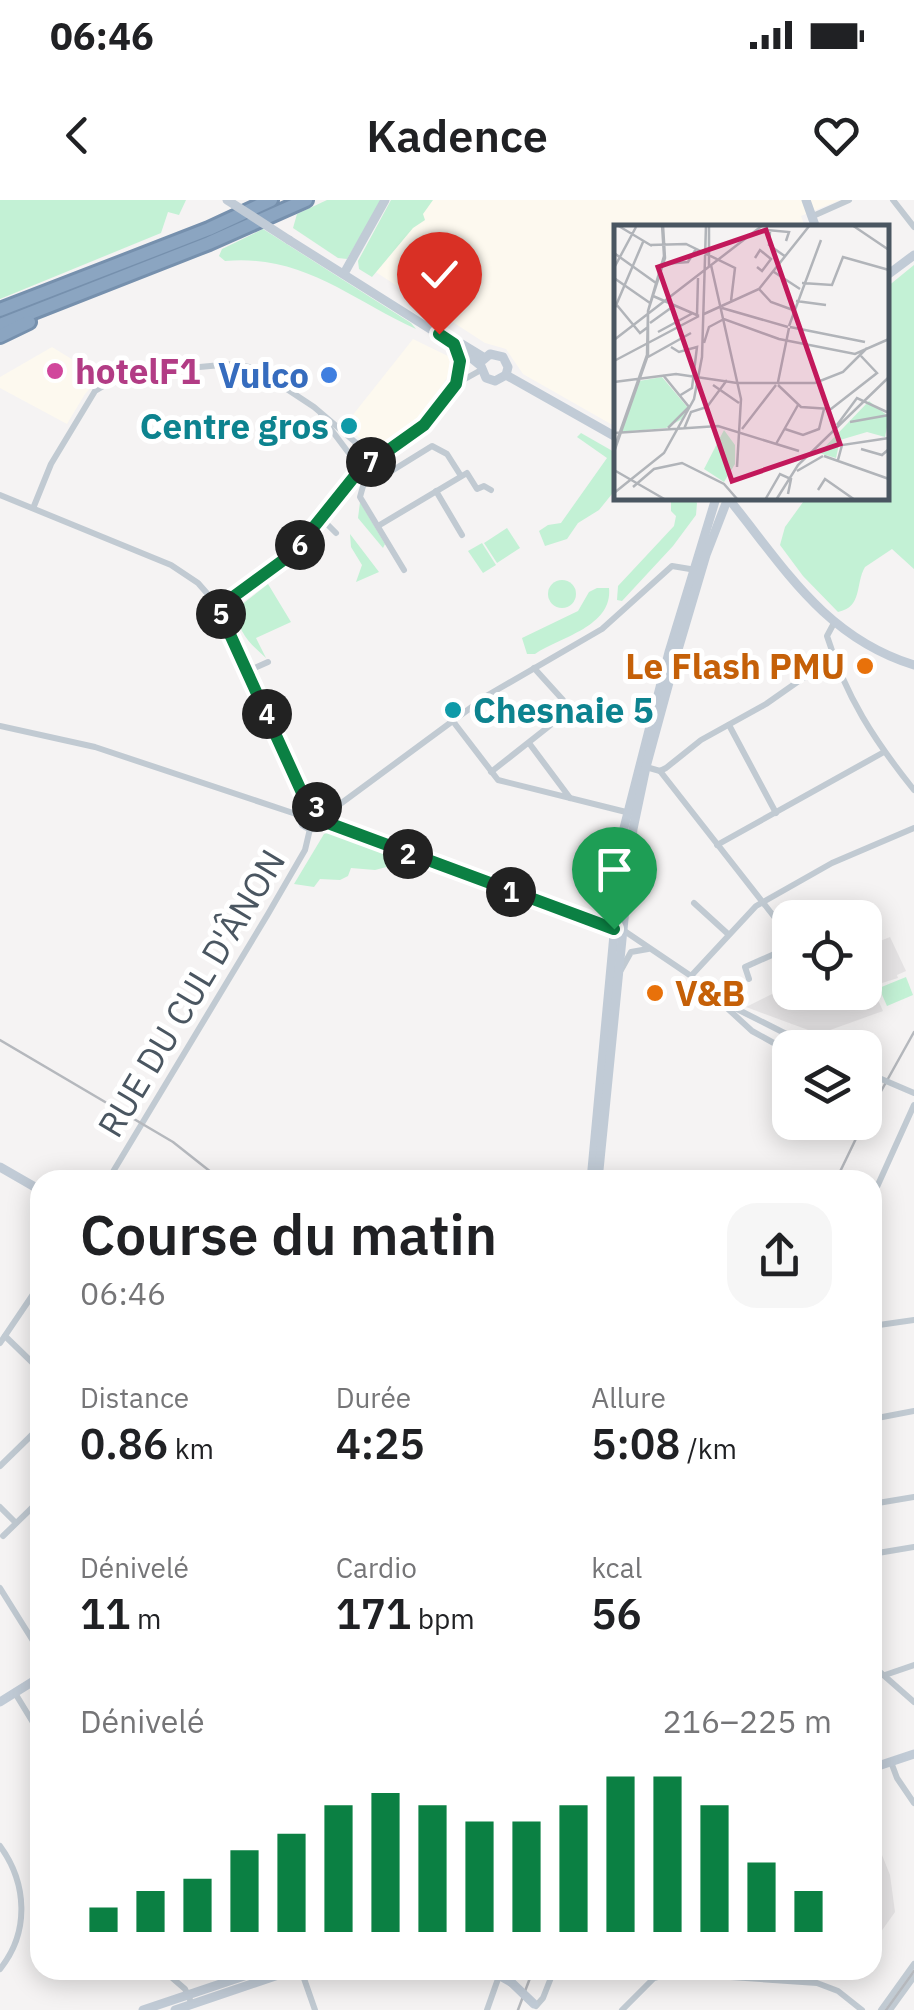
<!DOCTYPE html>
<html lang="fr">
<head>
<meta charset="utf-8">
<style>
	:root { --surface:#fff; --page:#f6f6f6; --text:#202124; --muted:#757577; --accent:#0b8043 }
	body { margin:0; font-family:"IBM Plex Sans",sans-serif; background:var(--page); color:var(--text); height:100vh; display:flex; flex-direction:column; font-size:38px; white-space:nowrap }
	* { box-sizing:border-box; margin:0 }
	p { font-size:32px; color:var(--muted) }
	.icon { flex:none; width:55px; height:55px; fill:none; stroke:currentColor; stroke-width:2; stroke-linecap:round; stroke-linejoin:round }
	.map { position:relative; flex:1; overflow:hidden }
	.sheet { position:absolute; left:30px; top:970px; width:852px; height:810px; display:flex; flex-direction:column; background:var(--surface); border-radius:30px; box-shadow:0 5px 25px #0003 }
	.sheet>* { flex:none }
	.buttons { position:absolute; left:772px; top:700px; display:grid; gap:20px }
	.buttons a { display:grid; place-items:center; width:110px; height:110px; border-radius:20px; background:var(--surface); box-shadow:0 5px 25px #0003; font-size:50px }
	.pin { position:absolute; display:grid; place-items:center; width:85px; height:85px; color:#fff; margin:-102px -42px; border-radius:50% 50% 50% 0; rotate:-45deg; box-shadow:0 0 10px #0007 }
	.pin .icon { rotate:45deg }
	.km { position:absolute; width:50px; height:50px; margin:-25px; border-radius:50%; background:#222; color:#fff; font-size:28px; line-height:50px; text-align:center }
	.round { display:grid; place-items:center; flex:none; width:105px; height:105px; border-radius:30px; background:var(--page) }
	.head { display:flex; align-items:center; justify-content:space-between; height:170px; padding:0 50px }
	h1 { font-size:55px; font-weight:600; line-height:75px }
	.figures { display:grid; grid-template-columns:repeat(3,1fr); gap:15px; height:170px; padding:10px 50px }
	.figures div { display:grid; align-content:center }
	.figures b { font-size:42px; font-weight:600 }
	.figures small { font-size:28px; font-weight:400 }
	.figures p { font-size:28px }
	.chart { height:280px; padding:20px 50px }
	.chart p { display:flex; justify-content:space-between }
	.chart svg { width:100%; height:180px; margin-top:10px; stroke:var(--accent); stroke-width:6 }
	.status { display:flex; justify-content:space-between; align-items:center; height:70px; padding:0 50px; background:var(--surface); direction:ltr }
	.status svg { height:28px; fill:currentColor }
	header { display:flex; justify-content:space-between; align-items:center; height:130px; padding:0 50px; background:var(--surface); font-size:45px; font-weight:600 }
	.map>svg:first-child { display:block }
</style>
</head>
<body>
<div class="status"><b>06:46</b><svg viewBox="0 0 49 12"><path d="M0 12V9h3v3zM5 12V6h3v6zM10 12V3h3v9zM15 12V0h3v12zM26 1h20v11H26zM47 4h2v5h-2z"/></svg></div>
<header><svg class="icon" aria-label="back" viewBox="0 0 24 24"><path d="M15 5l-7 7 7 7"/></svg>Kadence<svg class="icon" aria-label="heart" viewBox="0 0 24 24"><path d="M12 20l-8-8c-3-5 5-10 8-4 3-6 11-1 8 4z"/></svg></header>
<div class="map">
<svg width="914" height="1810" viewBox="0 0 914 1810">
	<rect width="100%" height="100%" fill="#f5f3f3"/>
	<g fill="#fdf9ef">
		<polygon points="409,0 840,0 801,16 805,27 616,28 616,227 523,174 506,149 485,143 368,67"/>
		<polygon points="413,139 452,158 452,170 425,212 407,229 385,244 369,245 344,226"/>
		<polygon points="52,147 101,177 85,194 67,224 0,188 0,177"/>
	</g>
	<g fill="#e6e4e5">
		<polygon points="890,737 906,771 897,775 898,778 866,788 868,793 874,791 883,811 819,834 746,807 790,785 790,792 865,792 865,747"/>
		<polygon points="872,1630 890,1675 895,1712 873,1743"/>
	</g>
	<g fill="#c3f1d5">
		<polygon points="0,0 186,0 179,15 168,12 161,33 0,99"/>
		<polygon points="327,0 382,0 347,59 338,58 293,28 297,14"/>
		<polygon points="391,0 433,0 423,14 425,20 413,28 372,77 359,69 358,61"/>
		<path d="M263,29L411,123L416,129C350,99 303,54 225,61L219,56L222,49Z"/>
		<path d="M914,65V369L892,349L865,367C855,384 863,407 838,412L803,376L780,345L785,327L806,298H886L887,87Z"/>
		<polygon points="581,233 616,253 616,289 599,310 578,323 567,339 545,346 539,331 548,325 561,323 607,258 577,237"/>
		<polygon points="671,298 694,298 697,303 696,315 673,346 622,401 617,400 618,386 674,326 676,316 671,311"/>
		<polygon points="360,302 385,344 383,348 358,318"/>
		<polygon points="507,328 520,348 497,363 484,343"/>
		<polygon points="350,334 379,372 356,382 362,365 351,347"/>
		<polygon points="482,343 496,365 483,373 468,351"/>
		<circle cx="562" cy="394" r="14"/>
		<path d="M268,384L291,422L256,438L266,458C250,444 237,431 236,409Z"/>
		<path d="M597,388H609C613,426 561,437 535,454H527L522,438L578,411L589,392Z"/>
		<polygon points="331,632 399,658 398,664 375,670 351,668 348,676 340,680 320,679 314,687 294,684 324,634"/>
		<polygon points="906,777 913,795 887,806 879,788"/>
	</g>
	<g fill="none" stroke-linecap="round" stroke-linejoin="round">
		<g stroke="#7690ad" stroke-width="18">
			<g id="highway">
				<polyline points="0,110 209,29 271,0"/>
				<polyline points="0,125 209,43 306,0"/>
				<polyline points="0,136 29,122"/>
			</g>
		</g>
		<g stroke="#c1cad2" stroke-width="6">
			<polyline points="893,0 914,27"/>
			<polyline points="813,16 849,0"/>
			<polyline points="455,145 460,161 456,184"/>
			<polyline points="321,216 351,256 358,272"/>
			<polyline points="436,291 462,335"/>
			<polyline points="0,295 171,365 198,383 219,407 308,606"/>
			<polyline points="34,306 51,264 95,191 124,174 232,164 255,168 314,207 375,259"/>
			<polyline points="322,319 336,333"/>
			<polyline points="378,326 467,273 477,289 484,286 491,290"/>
			<polyline points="404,370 360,297 365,279 377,280 432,246 447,254 461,276"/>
			<polyline points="219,407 293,353 359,272 409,238 424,225 456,184 481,170"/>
			<path d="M834,423L827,436C846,497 874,540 914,590"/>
			<polyline points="248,471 268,462"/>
			<polyline points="452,520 498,580 630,613"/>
			<polyline points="729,525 776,613"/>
			<polyline points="0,526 95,547 299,615"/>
			<polyline points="529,543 570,598"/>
			<polyline points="646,567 660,571 666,568 701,540 766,504 833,457"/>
			<polyline points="660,571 790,737"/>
			<polyline points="491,572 562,516 563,500 534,468"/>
			<polyline points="308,606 323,608 329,614"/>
			<polyline points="328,613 488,495 602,429 672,366 696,370"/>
			<path d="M299,615L302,625C310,631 321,631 328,623"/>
			<polyline points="328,623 623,730 691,776 719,800 814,848"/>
			<polyline points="717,645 884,552"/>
			<polyline points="694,703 728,734"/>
			<polyline points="827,718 824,709 832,705 840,718"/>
			<polyline points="621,770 631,752 648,749"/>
			<polyline points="691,776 756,706 832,663 914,628"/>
			<polyline points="749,779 745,767 790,747"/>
			<polyline points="727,808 752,831 790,852"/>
			<polyline points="865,858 871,869 865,879"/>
			<polyline points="108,980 268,714 305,650 310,629"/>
			<polyline points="872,998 914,905"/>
			<polyline points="872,1126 914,1120"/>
			<polyline points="5,1136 40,1170"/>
			<polyline points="0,1143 40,1084"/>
			<polyline points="872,1219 914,1211"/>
			<polyline points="0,1266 40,1227"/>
			<polyline points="872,1304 914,1297"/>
			<polyline points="0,1307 16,1323"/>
			<polyline points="3,1336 40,1300"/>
			<polyline points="872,1354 914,1347"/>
			<polyline points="0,1388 40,1452"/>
			<polyline points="872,1465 914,1502"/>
			<polyline points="885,1475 914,1465"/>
			<polyline points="15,1493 40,1534"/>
			<polyline points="891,1562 897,1578 914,1603"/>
			<path d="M0,1646C27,1683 30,1732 0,1769"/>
			<polyline points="163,1770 185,1789 192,1804"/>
			<polyline points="301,1770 315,1810"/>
			<polyline points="536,1806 543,1798 554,1770"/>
			<polyline points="487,1810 499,1776"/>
			<polyline points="622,1810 654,1778 672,1773 817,1783 838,1791 862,1810"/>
			<polyline points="881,1810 914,1764"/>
			<polyline points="890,1810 914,1777"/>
		</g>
		<g stroke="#c1cbd6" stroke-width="9">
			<polyline points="806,0 816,28"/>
			<polyline points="289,40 454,144 481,166 486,178 495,181 506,175"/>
			<polyline points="346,70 385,0"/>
			<polyline points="886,76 914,55"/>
			<polyline points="462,144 485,158"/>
			<polyline points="483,160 490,154 503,157 508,167 506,175"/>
			<polyline points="506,175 616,237"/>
			<path d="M728,298C784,367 824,437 914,465"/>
			<polyline points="0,967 40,990"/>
			<polyline points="591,980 624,628 669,452 716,298"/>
			<polyline points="598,980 633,629 646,567 677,453 706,355 728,298"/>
			<polyline points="0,1502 40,1477"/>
			<polyline points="872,1568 914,1554"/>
			<polyline points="490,1770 511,1782"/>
			<polyline points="143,1810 262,1770"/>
			<polyline points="175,1810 293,1770"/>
		</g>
		<use href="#highway" stroke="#8ba5c1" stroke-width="12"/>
		<polyline stroke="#b5b8bd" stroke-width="2.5" points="886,1810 914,1771"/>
		<g stroke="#b5b8bd" stroke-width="2.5">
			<polyline points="0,840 173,942 221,980"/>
			<polyline points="865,920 914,832"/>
			<polyline points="836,980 864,922"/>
			<polyline points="518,1810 533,1770"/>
		</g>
		<polyline stroke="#c1cad2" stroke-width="6" points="865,872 914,893"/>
		<g stroke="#c1cbd6" stroke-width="9">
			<polyline points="227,0 289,40"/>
			<polyline points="511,1782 534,1804"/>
		</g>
	</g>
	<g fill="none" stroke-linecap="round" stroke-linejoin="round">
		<g stroke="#fff" stroke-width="20">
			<polyline id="route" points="439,134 454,144 460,161 456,184 424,225 358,272 293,353 218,408 308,606 326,610 328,623 614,729"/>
		</g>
		<use href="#route" stroke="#0b8043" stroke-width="12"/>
	</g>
	<circle fill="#d1479c" stroke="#fff" stroke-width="4" cx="55" cy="171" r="10"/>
	<circle fill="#3f7fe0" stroke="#fff" stroke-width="4" cx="329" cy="175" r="10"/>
	<g fill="#0f9aa8" stroke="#fff" stroke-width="4">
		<circle cx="349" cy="226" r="10"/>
		<circle cx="453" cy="510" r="10"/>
	</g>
	<g fill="#e8710a" stroke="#fff" stroke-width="4">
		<circle cx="865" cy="466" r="10"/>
		<circle cx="655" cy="793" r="10"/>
	</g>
	<g text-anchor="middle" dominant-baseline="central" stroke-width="10" stroke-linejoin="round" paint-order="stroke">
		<g font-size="35" font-weight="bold" fill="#b23c85" stroke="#fff" text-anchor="start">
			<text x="75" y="171">hotelF1</text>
		</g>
		<g font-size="35" font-weight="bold" fill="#366cbe" stroke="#fff" text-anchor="end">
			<text x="309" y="175">Vulco</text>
		</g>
		<g font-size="35" font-weight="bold" fill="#0d838f" stroke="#fff" text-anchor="end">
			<text x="329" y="226">Centre gros</text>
			<text x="473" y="510" text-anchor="start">Chesnaie 5</text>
		</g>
		<g font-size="35" font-weight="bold" fill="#c56008" stroke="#fff" text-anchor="end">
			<text x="845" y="466">Le Flash PMU</text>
			<text x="675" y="793" text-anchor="start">V&amp;B</text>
		</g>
		<g font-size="35" fill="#4a5661" stroke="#fff">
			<text transform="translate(191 793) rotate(-59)">RUE DU CUL D'ÂNON</text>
		</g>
	</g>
	<g transform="translate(614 25)">
		<rect width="275" height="275" fill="#f5f3f3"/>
		<path d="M48,152L74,183L68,194L52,203L6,207L25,156ZM255,176L275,192L271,212L253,207L226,215L222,233L205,228ZM110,205L121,220V239L110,257L90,244Z" fill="#c3f1d5"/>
		<path fill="none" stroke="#b1b4b9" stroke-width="2.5" d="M3,0L38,21M238,0L275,25M153,5L175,7L172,16M156,7L155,20L172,32M36,20L72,19L121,43L117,76M0,28L42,58M141,33L146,25L157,34L148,46L143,42M49,39L74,37L82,24M97,40L127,174L123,242M95,41V0M0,43L22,2M160,47L186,64M0,53L36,78M188,58L218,60L229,32L275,45M145,64L157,77L179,85M39,71L85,91M182,76L212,80M2,79L26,108L34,102M108,83L174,102M0,85L29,17M90,89L145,64L196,0M83,90L84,53M36,98L61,80M175,101L207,15M176,102L251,117M44,107L79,88M0,115L149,0M90,118L95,102L110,94L165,114L241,129L275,114M57,122L65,127L83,122L78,163L65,171M34,132L77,108M0,136L85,91M49,150L75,182L54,203M0,157L62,149L123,158H201L229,147L253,123M164,157L175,103M99,160L125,178M164,160L187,182L217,184L263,148L247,131M236,197L275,190M223,200L243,173L275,188M70,204L77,187L93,182L113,155M128,204L162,160M171,204L189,210L205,204L210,184M0,208L104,201L185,226M162,219L184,180M0,224L33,130L34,86L50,31L48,0M247,224L268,230L275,224M0,227L34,130V86L51,33L49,0M210,231L275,254M224,235L228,220L275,213M0,245L52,275M183,246L209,231M19,262L40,244L68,238L110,259L124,275M204,265L211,254L241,275M0,268L50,228L80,174L88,132L92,0M151,275L166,249L177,254L174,269M162,275L184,240L275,152"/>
		<path fill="#c2185b" fill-opacity="0.15" stroke="#c2185b" stroke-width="5" d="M152,5L226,219L118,256L44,42Z"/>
		<rect width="275" height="275" fill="none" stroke="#4a5661" stroke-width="5"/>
	</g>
</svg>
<div class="buttons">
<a><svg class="icon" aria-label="locate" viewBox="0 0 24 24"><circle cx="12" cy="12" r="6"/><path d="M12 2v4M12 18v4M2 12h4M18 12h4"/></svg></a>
<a><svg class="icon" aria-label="layers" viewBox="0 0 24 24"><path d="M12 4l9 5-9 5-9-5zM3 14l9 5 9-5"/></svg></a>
</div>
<div class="pin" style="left:614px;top:729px;background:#1e9e55"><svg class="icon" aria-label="arrive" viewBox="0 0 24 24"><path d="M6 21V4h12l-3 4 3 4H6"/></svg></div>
<div class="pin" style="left:439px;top:134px;background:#d93025"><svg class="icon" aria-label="check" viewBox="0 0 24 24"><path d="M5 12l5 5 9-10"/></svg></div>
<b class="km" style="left:511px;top:692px">1</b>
<b class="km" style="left:408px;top:654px">2</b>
<b class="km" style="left:317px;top:607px">3</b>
<b class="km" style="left:267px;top:514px">4</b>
<b class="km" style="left:221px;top:414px">5</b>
<b class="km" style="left:300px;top:345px">6</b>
<b class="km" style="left:371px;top:262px">7</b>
<section class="sheet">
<div class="head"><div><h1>Course du matin</h1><p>06:46</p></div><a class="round"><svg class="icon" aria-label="share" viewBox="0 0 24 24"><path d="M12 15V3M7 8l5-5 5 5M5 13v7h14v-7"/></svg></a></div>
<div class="figures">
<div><p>Distance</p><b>0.86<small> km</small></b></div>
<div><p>Durée</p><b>4:25</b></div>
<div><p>Allure</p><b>5:08<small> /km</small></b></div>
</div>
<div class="figures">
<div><p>Dénivelé</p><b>11<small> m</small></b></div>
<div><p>Cardio</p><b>171<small> bpm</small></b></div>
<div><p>kcal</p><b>56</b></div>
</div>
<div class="chart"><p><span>Dénivelé</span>216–225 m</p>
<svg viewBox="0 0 160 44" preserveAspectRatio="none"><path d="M5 44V38M15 44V34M25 44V31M35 44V24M45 44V20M55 44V13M65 44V10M75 44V13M85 44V17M95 44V17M105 44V13M115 44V6M125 44V6M135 44V13M145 44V27M155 44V34"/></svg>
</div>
</section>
</div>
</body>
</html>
